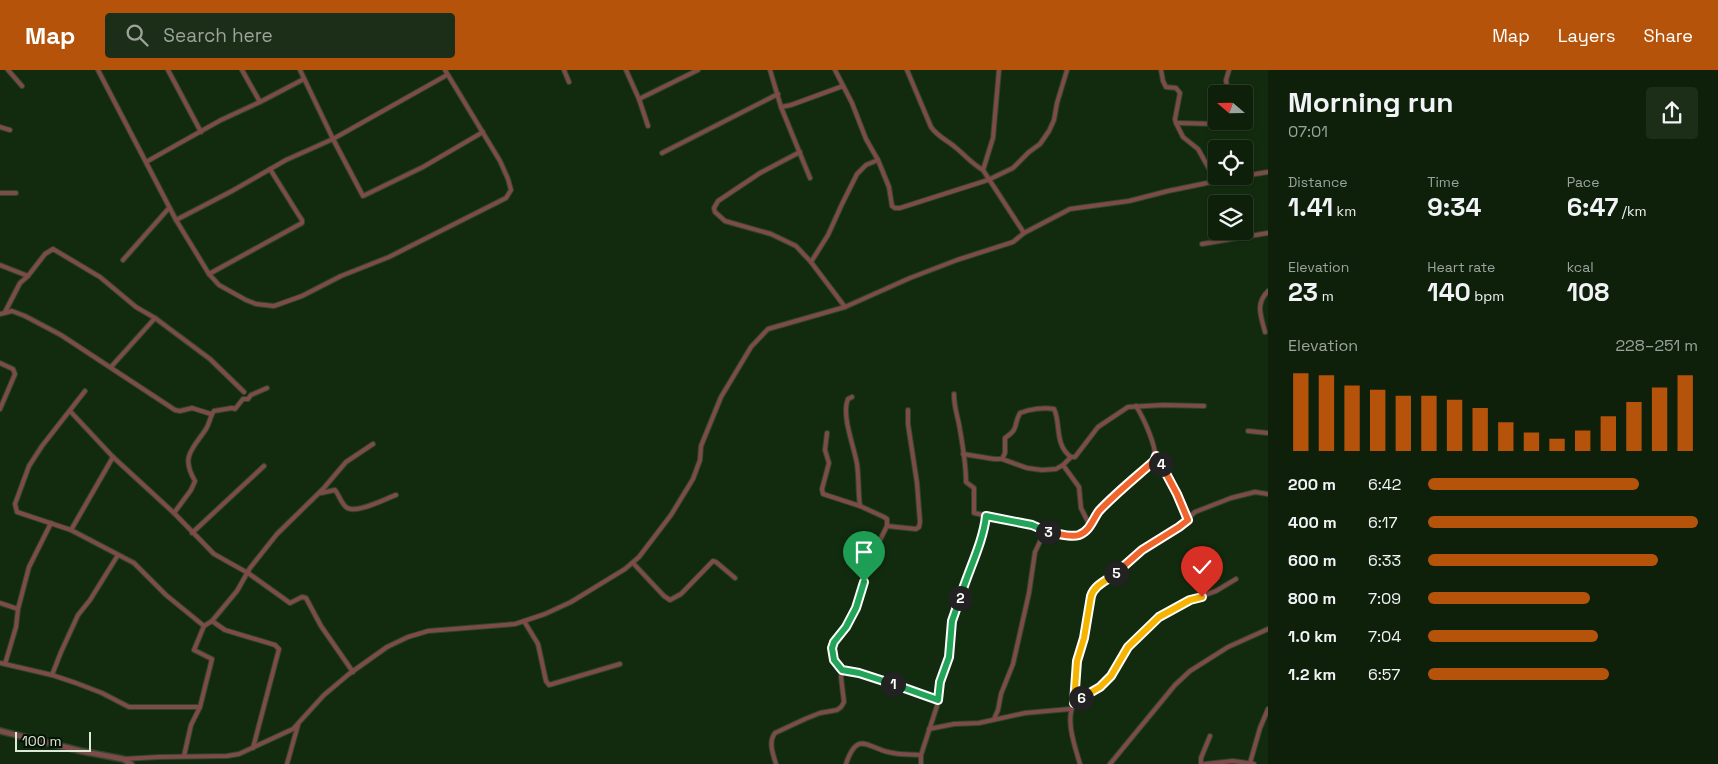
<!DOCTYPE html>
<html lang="en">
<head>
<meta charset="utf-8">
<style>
	:root { --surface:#0e200a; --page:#1c2d18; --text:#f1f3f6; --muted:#9ba39c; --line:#2e3e2b; --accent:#b45309 }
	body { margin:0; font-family:"Space Grotesk",sans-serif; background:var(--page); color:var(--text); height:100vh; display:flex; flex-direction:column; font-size:19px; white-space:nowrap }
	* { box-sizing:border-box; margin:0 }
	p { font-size:16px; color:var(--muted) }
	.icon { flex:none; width:28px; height:28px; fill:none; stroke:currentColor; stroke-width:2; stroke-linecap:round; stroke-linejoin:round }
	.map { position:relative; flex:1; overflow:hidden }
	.details { display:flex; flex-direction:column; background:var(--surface); width:450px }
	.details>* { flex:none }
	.needle { width:32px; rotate:290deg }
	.controls { position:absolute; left:1208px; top:15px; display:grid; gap:10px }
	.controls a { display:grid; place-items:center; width:45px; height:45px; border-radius:5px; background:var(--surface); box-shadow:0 1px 4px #0004,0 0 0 1px var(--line); font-size:25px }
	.scale { position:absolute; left:15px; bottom:12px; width:76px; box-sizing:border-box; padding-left:5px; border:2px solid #dbebd8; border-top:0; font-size:14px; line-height:18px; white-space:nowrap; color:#dbebd8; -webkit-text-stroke:4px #061105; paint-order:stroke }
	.pin { position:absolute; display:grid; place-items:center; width:42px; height:42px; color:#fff; margin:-51px -21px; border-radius:50% 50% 50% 0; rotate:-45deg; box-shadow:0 0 5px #0007 }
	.pin .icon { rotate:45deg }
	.km { position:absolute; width:25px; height:25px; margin:-12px; border-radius:50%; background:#222; color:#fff; font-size:14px; line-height:25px; text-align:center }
	.round { display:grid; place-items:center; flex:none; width:52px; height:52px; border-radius:5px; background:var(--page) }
	.summary { display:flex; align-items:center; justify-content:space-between; height:85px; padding:0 20px }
	h1 { font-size:28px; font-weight:700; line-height:38px }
	.figures { display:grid; grid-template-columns:repeat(3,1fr); gap:8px; height:85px; padding:5px 20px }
	.figures div { display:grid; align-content:center }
	.figures b { font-size:25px; font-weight:700 }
	.figures small { font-size:14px; font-weight:400 }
	.figures p { font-size:14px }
	.chart { height:140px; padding:10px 20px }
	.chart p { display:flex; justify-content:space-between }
	.chart svg { width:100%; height:90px; margin-top:5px; stroke:var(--accent); stroke-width:6 }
	ul { padding:0 20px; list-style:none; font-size:16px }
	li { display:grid; grid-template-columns:80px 60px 1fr; align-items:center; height:38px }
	li i { height:12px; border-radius:6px; background:var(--accent) }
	header { display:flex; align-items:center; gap:30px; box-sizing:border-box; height:70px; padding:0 25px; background:var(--accent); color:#fff }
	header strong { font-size:24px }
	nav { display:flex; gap:28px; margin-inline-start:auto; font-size:18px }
	.search { width:350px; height:45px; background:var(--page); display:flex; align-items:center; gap:12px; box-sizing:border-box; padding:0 18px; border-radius:5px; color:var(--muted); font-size:19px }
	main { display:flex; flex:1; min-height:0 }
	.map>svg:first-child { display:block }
</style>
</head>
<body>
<header>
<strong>Map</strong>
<div class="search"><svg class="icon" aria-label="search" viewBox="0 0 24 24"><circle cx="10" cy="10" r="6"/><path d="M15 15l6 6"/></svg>Search here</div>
<nav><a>Map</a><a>Layers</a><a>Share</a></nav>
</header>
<main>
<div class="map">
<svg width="1268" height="694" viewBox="0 0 1268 694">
	<rect width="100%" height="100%" fill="#122b0e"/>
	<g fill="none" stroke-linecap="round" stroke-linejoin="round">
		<g stroke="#2e462a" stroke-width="6">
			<g id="minor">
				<polyline points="8,0 22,16"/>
				<polyline points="98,0 176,150 209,204 219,215 246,230 256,234 274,236 302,226 341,206 389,187 506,128 511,120 508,109 500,91 445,0"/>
				<polyline points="168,0 201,62"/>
				<polyline points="242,0 260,32"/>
				<polyline points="300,0 333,69 363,126 423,97 483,62"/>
				<polyline points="564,0 569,12"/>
				<polyline points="626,0 639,29 648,56"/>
				<polyline points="770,0 781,37 810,108"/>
				<polyline points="835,0 852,33 866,69 878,90 889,117 892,136 895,138 900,138 988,110 1013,98 1029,82 1040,74 1049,61 1054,50 1057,33 1067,0"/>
				<path d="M907,0L931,57C938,67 947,70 955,77C965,85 972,94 983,100L1024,163"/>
				<polyline points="1161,0 1163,11 1166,17 1176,18 1180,23 1175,49 1176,53 1183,67 1198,79 1216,111"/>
				<polyline points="1228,24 1226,10 1229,0"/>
				<polyline points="639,29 698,0"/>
				<polyline points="781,37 791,35 843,16"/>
				<polyline points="1176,53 1218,54 1224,51"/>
				<polyline points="0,57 10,60"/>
				<polyline points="800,82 760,103 718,131 714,138 715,142 725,151 771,164 796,176 811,192 845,237"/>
				<polyline points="662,83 778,24"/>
				<polyline points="146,92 221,50 260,32 304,9"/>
				<polyline points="983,100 993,68 999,0"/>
				<polyline points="1244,106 1268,102"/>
				<polyline points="0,123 16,123"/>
				<polyline points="176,150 232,121 286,90 333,69 447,5"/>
				<polyline points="1202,174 1268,163"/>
				<polyline points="123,190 169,138"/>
				<polyline points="811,192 828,165 842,134 857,104 866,95 878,90"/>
				<polyline points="0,195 28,206"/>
				<polyline points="209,204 302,153 302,150 298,144 270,99"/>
				<polyline points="5,242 20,213 28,206 45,184 53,179 100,207 136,237 155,248 210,289 244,322"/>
				<polyline points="0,244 12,241 25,246 61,265 175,340 180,341 192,338 211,344"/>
				<path d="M1265,262C1261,246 1255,234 1268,221"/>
				<polyline points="0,293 13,299 15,304 0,339"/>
				<polyline points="111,297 155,248"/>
				<polyline points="85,321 42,376 29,396 15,434 17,442 71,460 134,493 166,525 204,556"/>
				<path d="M954,324C954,339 958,346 960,360C963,377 966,395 966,412L974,418V443L1032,455L1045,461L1035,482L1029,523L1013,594L1001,624L998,640L994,649"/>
				<path d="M852,327L848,329C841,345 854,376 857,394C859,408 858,422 860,436"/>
				<polyline points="70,341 113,387 174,443 214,484 248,503 290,533 302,527 306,528 321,556 353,602"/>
				<polyline points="1248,361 1268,363"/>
				<polyline points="963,384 994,389 1002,389 1027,398 1042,400 1056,399 1063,395 1071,387 1075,387 1098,357 1128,337 1163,335 1204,336"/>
				<polyline points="1157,387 1177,424 1188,449"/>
				<path d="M1002,389L1005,383V368C1020,358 1013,355 1020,343C1030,339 1044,337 1054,339C1061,352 1054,375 1071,387"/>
				<polyline points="1063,395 1079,417 1081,438 1090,456"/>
				<path d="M321,423L335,420C339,425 341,433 346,437C355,445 385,429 396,425"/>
				<path d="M174,443L191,420L195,411C180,386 193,379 206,359C210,353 210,346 214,341L232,338L235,339L243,329H248L251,325L267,318"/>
				<polyline points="887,456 916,459 919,457 920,452 917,413 908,354 908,340"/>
				<polyline points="71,460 113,387"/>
				<path d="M1045,461L1072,466L1084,463L1098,443L1115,425L1154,391C1159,380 1143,347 1136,336"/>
				<polyline points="192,463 264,396"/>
				<polyline points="633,493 664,526 670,530 681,524 713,491 716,492 735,508"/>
				<polyline points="0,533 18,539"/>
				<polyline points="212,551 225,560 275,575 279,579 253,678"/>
				<polyline points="524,551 538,574 546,611 549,615 620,594"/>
				<polyline points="0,593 52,605 76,613 102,623 129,637 200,637"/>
				<polyline points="5,594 16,557 18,539 29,497 51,453"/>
				<polyline points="842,600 859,603 937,630"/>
				<polyline points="52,605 61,582 78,545 90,530 118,485"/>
				<polyline points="1074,633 1100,617 1111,606 1128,577 1159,547 1191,530 1216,521 1236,509"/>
				<polyline points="929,659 954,654 979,653 1025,643 1070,639"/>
				<polyline points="184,686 191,655 200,637 212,589 194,580 204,556 212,551 237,521 250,498 277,464 323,419 346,392 373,374"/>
				<polyline points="123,689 159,687 227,686 239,684 293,659 324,625 349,604 387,577 408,567 428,561 515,554 545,544 571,532 625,499 639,487 671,445 693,409 700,390 701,376 721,327 751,277 768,259 845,237 910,208 957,190 1013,172 1024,163 1070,139 1129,131 1168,121 1241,106"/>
				<polyline points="1250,693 1260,658 1268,639"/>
				<polyline points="287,694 298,655"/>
				<path d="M776,694C773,684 768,672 775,663L805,649L820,643L837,640L841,637L844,632L841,607L842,600L834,591L832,578L834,572L845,557L856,538L872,486L887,456V449L884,447L860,436L823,424L822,419L829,393L825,380L827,363"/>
				<path d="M846,694C858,658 869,680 893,683C902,685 912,684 921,685"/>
				<polyline points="921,694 921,685 937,636 940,612 949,587 954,544 969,500 979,478 986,446"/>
				<path d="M1080,694C1075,677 1065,650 1074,633L1077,591L1094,520L1129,493L1142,480L1179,457L1195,442L1231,428L1255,422L1268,424"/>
				<polyline points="1110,694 1175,615 1190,601 1228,577 1268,559"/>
				<polyline points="1201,694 1201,688 1210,666"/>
				<polyline points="1205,694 1233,691 1254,694"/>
			</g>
		</g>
		<g stroke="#2e462a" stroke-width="8">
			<polyline id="tertiary" points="0,661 81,681 123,689 131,694"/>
		</g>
		<use href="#minor" stroke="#7d4b4a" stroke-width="4"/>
		<use href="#tertiary" stroke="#7d4b4a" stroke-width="5"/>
	</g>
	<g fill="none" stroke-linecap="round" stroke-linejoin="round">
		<g stroke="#fff" stroke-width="10">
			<polyline id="split-1" points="864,512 856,538 846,557 834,572 832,578 834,590 842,600 859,603 893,614"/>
		</g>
		<g stroke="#fff" stroke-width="10">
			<polyline id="split-2" points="893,614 938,630 940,612 949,587 952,551 960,528"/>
		</g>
		<g stroke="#fff" stroke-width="10">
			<path id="split-3" d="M960,528C968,501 983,473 986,446L1032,455L1048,462"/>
		</g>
		<g stroke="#fff" stroke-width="10">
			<path id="split-4" d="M1048,462C1058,463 1070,468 1079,465C1090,461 1093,449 1099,441C1116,423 1136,407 1154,391L1156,386L1161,394"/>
		</g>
		<g stroke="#fff" stroke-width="10">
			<polyline id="split-5" points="1116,503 1142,480 1179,457 1188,450 1177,424 1161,394"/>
		</g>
		<g stroke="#fff" stroke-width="10">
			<path id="split-6" d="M1081,628L1074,633L1077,591L1084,568L1091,526C1095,514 1107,511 1116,503"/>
		</g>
		<g stroke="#fff" stroke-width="10">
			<polyline id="split-7" points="1081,628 1100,617 1111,606 1128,577 1159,547 1190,530 1202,527"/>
		</g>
		<use href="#split-1" stroke="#22a559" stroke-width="6"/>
		<use href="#split-2" stroke="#22a559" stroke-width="6"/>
		<use href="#split-3" stroke="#22a559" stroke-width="6"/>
		<use href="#split-4" stroke="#f0652b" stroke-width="6"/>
		<use href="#split-5" stroke="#f0652b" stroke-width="6"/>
		<use href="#split-6" stroke="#f5b400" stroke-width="6"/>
		<use href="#split-7" stroke="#f5b400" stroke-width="6"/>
	</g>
</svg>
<div class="controls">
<a><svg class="needle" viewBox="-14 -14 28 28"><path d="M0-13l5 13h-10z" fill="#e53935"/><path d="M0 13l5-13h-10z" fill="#9ba39c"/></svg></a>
<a><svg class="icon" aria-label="locate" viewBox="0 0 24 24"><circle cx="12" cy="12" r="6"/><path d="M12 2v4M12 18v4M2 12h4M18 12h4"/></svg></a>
<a><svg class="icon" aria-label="layers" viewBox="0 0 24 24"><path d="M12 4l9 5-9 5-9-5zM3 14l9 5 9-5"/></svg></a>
</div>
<div class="scale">100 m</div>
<div class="pin" style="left:864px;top:512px;background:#1e9e55"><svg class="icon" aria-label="arrive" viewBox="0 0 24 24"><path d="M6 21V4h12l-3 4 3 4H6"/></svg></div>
<div class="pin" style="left:1202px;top:527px;background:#d93025"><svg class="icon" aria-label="check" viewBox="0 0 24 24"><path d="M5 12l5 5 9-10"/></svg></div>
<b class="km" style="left:893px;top:614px">1</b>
<b class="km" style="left:960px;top:528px">2</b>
<b class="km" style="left:1048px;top:462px">3</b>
<b class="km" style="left:1161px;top:394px">4</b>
<b class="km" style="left:1116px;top:503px">5</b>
<b class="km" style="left:1081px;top:628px">6</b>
</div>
<section class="details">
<div class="summary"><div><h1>Morning run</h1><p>07:01</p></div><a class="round"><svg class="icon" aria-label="share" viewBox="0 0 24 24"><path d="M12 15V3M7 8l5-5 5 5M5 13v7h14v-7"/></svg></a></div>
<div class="figures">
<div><p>Distance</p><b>1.41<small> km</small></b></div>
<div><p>Time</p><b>9:34</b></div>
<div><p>Pace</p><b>6:47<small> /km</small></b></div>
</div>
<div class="figures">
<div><p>Elevation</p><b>23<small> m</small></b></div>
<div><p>Heart rate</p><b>140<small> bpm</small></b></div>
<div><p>kcal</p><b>108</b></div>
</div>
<div class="chart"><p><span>Elevation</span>228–251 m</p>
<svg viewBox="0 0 160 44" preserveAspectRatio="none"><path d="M5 44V6M15 44V7M25 44V12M35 44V14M45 44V17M55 44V17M65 44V19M75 44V23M85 44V30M95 44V35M105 44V38M115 44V34M125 44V27M135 44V20M145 44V13M155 44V7"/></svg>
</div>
<ul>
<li><b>200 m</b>6:42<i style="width:78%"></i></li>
<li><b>400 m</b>6:17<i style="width:100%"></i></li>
<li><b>600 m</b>6:33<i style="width:85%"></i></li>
<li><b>800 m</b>7:09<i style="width:60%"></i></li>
<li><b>1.0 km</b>7:04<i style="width:63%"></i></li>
<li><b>1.2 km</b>6:57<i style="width:67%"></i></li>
</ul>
</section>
</main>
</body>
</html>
